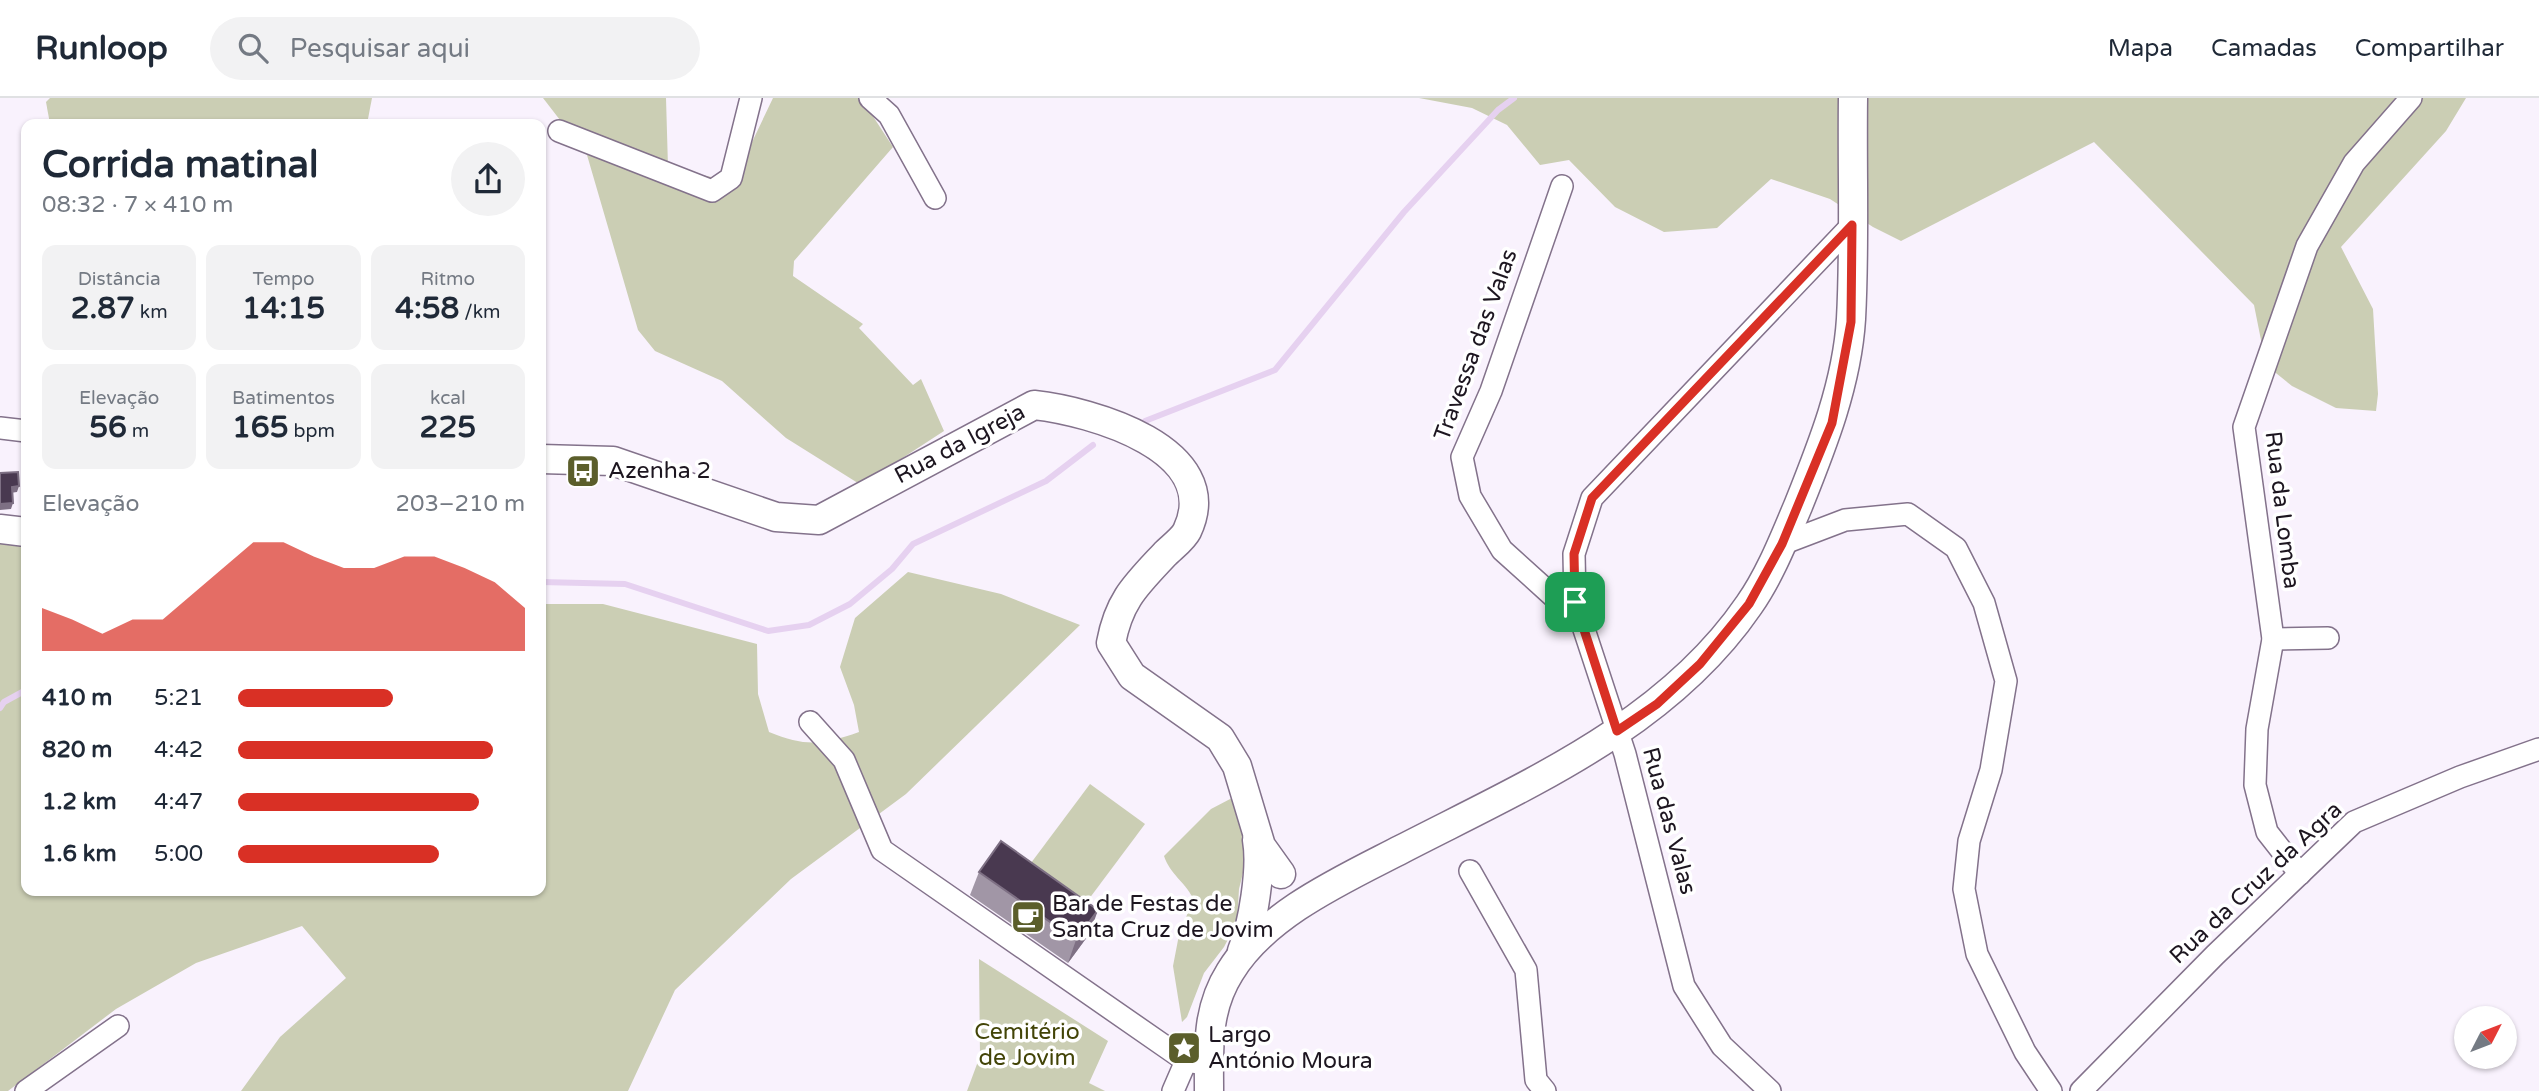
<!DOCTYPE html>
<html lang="pt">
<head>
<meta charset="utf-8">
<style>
	:root { --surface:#fff; --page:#f2f2f3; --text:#1f2937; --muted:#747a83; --line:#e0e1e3; --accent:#d93025 }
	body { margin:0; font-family:"Varela Round",sans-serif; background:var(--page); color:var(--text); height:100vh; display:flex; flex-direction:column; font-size:26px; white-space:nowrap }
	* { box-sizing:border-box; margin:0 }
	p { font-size:23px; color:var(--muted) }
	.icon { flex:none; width:38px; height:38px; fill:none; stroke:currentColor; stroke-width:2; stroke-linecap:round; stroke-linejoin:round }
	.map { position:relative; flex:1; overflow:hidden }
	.drawer { position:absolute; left:21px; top:21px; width:525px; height:777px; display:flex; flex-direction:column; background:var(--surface); border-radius:14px; box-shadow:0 2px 5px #0004 }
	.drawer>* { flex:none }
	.needle { width:46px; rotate:48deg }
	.buttons { position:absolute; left:2454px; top:908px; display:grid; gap:14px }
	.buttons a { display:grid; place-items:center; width:63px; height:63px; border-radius:50%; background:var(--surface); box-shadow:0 2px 5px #0004; font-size:35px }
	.pin { position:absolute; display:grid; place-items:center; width:60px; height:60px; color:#fff; margin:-30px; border-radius:14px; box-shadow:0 4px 10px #0006 }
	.round { display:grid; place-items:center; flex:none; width:74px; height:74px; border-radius:37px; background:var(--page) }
	.head { display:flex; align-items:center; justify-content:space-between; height:119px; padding:0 21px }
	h1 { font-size:38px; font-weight:800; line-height:52px }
	.figures { display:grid; grid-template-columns:repeat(3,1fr); gap:10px; height:119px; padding:7px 21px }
	.figures div { display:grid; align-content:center; border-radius:14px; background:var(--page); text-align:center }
	.figures b { font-size:30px; font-weight:800 }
	.figures small { font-size:19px; font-weight:400 }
	.figures p { font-size:19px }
	.chart { height:196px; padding:14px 21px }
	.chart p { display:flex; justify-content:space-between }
	.chart svg { width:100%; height:126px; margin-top:7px; fill:var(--accent); opacity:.7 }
	ul { padding:0 21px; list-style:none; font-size:23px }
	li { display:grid; grid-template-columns:112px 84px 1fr; align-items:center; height:52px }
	li i { height:18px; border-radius:9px; background:var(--accent) }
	header { display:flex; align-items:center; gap:42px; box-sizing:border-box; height:98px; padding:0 35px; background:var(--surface); border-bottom:2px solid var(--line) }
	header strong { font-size:33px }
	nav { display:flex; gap:38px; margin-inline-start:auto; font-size:24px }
	.search { width:490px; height:63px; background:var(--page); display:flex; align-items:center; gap:18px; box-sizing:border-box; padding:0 24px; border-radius:38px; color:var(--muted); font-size:26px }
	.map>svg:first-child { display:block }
</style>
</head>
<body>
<header>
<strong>Runloop</strong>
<div class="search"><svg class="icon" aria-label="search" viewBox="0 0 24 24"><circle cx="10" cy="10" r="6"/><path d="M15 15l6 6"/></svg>Pesquisar aqui</div>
<nav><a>Mapa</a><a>Camadas</a><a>Compartilhar</a></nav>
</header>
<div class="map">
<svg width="2539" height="993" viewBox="0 0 2539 993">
	<rect width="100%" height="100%" fill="#f9f2fd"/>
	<g fill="#cbceb4">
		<polygon points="50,0 372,0 367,26 50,26 46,4"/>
		<polygon points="543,0 666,0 668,69 733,84 773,0 861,0 893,49 794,163 793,178 863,226 859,230 913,287 921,281 944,333 861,387 786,340 722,283 655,253 638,232 587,57"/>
		<polygon points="1419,0 2466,0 2446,33 2341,149 2373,211 2378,296 2376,313 2336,310 2292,288 2266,267 2254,207 2094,44 1901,143 1873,129 1830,101 1771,81 1717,130 1664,134 1615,109 1569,62 1540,67 1507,27 1472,10"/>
		<path d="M0,441L26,445V793H541V506H603L757,546L758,596L769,634C806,649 822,647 859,634L854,607L840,569L855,520L908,474L1001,496L1080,527L906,696L791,781L675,892L628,993H241L280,939L346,880L302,828L196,865L116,911L8,993H0Z"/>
		<polygon points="1090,686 1145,726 1074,821 1019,781"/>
		<path d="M1232,700L1249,751L1239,791L1237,824L1224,849L1204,875L1187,919L1182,924L1173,868L1178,842L1193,800C1184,783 1170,776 1164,758L1211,711Z"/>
		<polygon points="979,861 1108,943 1089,985 1105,993 967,993 980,958"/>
	</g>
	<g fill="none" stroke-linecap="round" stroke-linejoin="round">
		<g stroke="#e6d1f0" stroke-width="6">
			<polyline points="1145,323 1275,272 1404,114 1498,12 1514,0"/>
			<polyline points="541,484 625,486 768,533 809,527 850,506 892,471 913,446 1046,383 1093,347"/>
			<polyline points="0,610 4,604 26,592"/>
		</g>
		<g stroke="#83728b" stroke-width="24">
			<g id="minor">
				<polyline points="870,0 889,17 935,100"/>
				<polyline points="559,33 712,93 731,80 751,0"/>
				<polyline points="1562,88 1491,293 1462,359 1470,398 1502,452 1554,499 1575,504"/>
				<polyline points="0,330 26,333"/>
				<polyline points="1782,446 1845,422 1908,416 1956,450 1984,505 2006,583 1991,672 1969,743 1964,791 1977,856 2025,954 2051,993"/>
				<polyline points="2273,541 2328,540"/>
				<polyline points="810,624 844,662 882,752 1186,963 1209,967"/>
				<polyline points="1470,773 1526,872 1536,982 1545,993"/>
				<polyline points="2300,776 2267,734 2255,687 2257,631 2273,541 2244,329 2307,148 2354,65 2411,0"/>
				<polyline points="26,993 118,928"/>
				<polyline points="1173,993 1186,963"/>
				<polyline points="1770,993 1722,948 1684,888 1625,656 1575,504 1574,456 1592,400 1852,127"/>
				<polyline points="2081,993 2215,857 2354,724 2460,679 2539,651"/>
			</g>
		</g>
		<g stroke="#83728b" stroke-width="31">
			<g id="tertiary">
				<path d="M541,361L613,363L776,419L819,422L1034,307C1090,313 1226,351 1187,433C1183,441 1172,449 1165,456C1136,487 1119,502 1111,545L1132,578L1220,640L1237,668L1261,748L1281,776"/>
				<polyline points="0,431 26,434"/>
				<path d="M1242,853C1253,827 1262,770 1257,742"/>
				<path d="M1209,993C1209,950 1206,912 1230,874C1265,816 1344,781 1402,751C1528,686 1667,627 1749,507C1770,477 1784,441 1798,408C1822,348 1847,286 1851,221C1855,148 1852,73 1853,0"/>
			</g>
		</g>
		<use href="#minor" stroke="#fff" stroke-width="21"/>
		<use href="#tertiary" stroke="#fff" stroke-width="28"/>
	</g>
	<polygon fill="#a196a6" points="979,774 1090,835 1068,865 970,797"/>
	<g fill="#7e7084">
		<polygon points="19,388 17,394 10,395 12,389"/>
		<polygon points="13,405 11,411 0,412 0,406"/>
		<polygon points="1098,812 1090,835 1068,865 1076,842"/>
	</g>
	<g fill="#493950" stroke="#7e7084" stroke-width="2">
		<polygon points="18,374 19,388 12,389 13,405 0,406 0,375"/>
		<polygon points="1001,743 1098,812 1076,842 979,774"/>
	</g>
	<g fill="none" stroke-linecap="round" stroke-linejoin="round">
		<g stroke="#fff" stroke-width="14">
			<polygon id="route" points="1852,127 1851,224 1832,325 1782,446 1749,506 1700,566 1657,606 1617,633 1575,504 1574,456 1592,400"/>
		</g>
		<use href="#route" stroke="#d93025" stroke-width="9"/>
	</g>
	<defs>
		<g id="bus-square" transform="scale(1.75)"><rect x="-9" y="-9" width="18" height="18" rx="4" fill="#5b5e2b" stroke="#fff"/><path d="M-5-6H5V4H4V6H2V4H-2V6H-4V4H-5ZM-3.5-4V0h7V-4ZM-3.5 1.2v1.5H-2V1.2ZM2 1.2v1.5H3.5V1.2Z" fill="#fff"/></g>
		<g id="cafe-square" transform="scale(1.75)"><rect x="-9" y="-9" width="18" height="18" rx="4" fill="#5b5e2b" stroke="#fff"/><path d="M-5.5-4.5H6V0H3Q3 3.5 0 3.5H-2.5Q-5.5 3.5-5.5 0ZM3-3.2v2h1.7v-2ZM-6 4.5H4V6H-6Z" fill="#fff"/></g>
		<g id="sight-square" transform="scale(1.75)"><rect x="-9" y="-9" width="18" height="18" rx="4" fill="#5b5e2b" stroke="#fff"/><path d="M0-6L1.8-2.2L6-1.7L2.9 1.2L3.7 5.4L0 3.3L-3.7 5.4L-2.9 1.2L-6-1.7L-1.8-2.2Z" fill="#fff"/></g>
	</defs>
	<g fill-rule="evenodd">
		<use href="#bus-square" x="583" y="373"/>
		<use href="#cafe-square" x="1028" y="819"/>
		<use href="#sight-square" x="1184" y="950"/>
	</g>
	<g text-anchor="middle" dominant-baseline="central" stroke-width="7" stroke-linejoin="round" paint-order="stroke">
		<g font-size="23" fill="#1d1620" stroke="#fff">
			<text transform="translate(1476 247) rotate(-70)">Travessa das Valas</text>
			<text transform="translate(960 346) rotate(-28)">Rua da Igreja</text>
			<text transform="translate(2282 412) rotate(83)">Rua da Lomba</text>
			<text transform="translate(1669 723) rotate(75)">Rua das Valas</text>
			<text transform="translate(2256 785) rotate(-43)">Rua da Cruz da Agra</text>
		</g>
		<g font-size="23" fill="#1d1620" stroke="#fff" text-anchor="start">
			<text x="608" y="373">Azenha 2</text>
			<text x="1052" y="806">Bar de Festas de<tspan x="1052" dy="26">Santa Cruz de Jovim</tspan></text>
			<text x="1208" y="937">Largo<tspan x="1208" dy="26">António Moura</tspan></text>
		</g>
		<g font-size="23" fill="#424407" stroke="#fff">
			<text x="1027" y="934">Cemitério<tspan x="1027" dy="26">de Jovim</tspan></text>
		</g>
	</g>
</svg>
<div class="buttons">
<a><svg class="needle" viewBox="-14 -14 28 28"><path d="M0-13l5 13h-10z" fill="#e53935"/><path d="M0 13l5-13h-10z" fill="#747a83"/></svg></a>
</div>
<div class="pin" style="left:1575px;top:504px;background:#1e9e55"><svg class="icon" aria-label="arrive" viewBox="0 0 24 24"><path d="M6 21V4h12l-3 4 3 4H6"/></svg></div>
<section class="drawer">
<div class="head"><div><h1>Corrida matinal</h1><p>08:32 · 7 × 410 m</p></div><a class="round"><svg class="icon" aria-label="share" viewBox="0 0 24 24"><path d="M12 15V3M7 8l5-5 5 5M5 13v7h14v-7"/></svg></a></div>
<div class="figures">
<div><p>Distância</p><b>2.87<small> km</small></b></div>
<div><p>Tempo</p><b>14:15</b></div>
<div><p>Ritmo</p><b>4:58<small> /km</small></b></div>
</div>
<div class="figures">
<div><p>Elevação</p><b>56<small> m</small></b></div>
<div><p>Batimentos</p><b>165<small> bpm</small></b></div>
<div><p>kcal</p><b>225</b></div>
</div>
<div class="chart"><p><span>Elevação</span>203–210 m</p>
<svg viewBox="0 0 160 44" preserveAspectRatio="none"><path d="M0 44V29L10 33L20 38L30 33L40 33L50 24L60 15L70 6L80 6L90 11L100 15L110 15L120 11L130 11L140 15L150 20L160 29V44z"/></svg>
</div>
<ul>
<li><b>410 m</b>5:21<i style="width:54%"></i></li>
<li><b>820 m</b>4:42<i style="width:89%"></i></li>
<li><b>1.2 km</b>4:47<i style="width:84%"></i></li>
<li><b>1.6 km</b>5:00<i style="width:70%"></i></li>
</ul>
</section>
</div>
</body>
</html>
